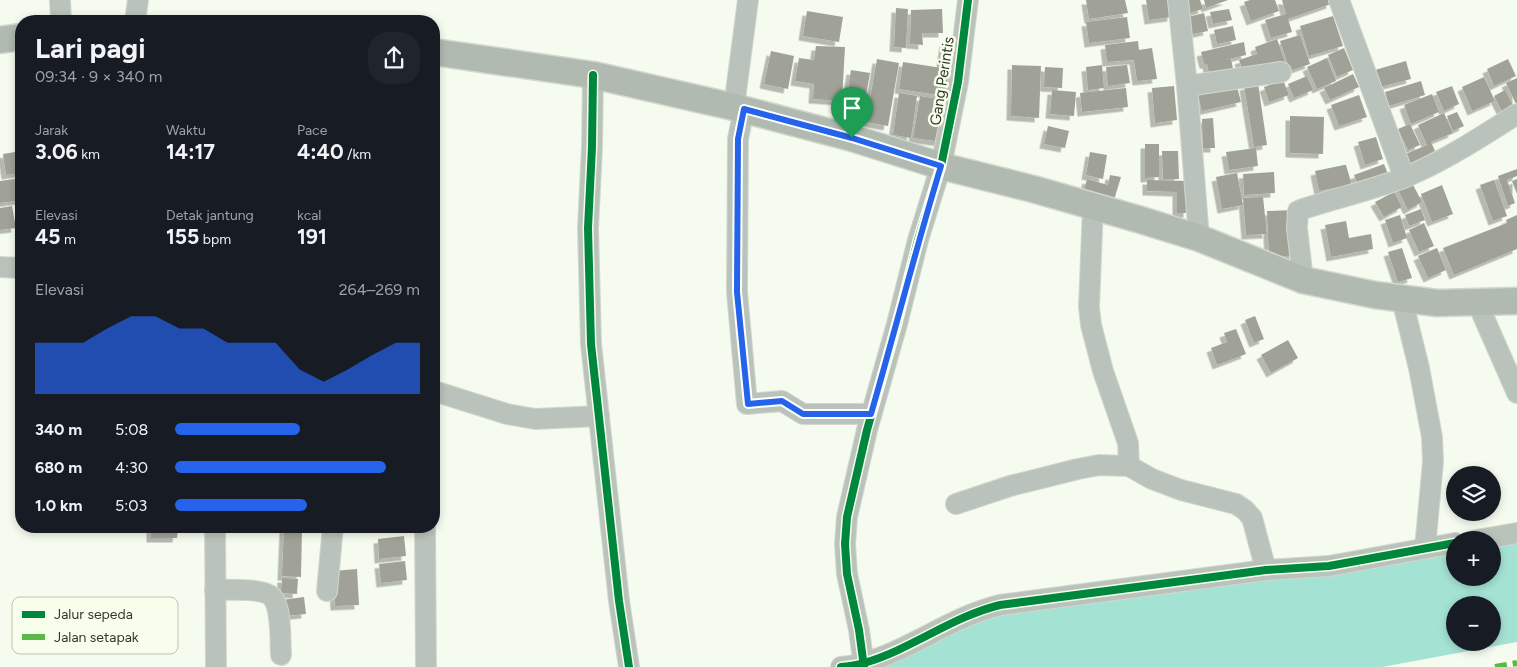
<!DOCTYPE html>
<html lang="id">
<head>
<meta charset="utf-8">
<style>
	:root { --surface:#171b24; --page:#20242c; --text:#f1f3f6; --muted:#9ea1a6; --accent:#2563eb }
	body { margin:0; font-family:Figtree,sans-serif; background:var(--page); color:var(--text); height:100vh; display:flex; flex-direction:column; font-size:19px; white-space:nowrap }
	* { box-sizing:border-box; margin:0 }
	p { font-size:16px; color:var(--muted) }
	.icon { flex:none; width:28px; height:28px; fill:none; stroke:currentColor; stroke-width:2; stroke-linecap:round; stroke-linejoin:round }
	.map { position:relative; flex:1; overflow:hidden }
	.panel { position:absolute; left:15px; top:15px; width:425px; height:518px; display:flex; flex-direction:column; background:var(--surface); border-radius:20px; box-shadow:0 2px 8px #0003 }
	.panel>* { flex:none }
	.fabs { position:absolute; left:1446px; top:466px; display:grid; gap:10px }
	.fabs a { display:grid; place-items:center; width:55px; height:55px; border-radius:50%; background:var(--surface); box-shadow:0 2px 8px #0003; font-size:25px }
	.pin { position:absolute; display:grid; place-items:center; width:42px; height:42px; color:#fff; margin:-51px -21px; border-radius:50% 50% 50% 0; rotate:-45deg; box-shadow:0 0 5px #0007 }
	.pin .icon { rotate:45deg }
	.round { display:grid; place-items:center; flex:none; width:52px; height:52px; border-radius:20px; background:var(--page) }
	.summary { display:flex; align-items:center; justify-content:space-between; height:85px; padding:0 20px }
	h1 { font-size:28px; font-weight:700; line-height:38px }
	.stats { display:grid; grid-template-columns:repeat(3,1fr); gap:8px; height:85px; padding:5px 20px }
	.stats div { display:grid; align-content:center }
	.stats b { font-size:21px; font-weight:700 }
	.stats small { font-size:14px; font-weight:400 }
	.stats p { font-size:14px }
	.chart { height:140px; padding:10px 20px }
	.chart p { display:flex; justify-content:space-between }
	.chart svg { width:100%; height:90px; margin-top:5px; fill:var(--accent); opacity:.7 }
	ul { padding:0 20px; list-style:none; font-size:16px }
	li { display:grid; grid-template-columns:80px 60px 1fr; align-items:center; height:38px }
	li i { height:12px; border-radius:6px; background:var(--accent) }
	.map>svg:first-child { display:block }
</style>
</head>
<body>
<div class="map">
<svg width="1517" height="667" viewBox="0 0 1517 667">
	<defs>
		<filter id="shadow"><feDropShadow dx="-4.5" dy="4.5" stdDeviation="0" flood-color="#0004"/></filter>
	</defs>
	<rect width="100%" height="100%" fill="#f6fbf0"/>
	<path fill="#a4e3d4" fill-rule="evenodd" d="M1517,540V642L1382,667H885L893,661L990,617L1203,587L1455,549V578H1492L1493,543ZM1455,605H1492V642H1455Z"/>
	<g fill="#a1a297" filter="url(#shadow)">
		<polygon points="1086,0 1125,0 1128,13 1089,19"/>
		<polygon points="1146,0 1170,0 1172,17 1149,20"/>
		<polygon points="1180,0 1200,0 1203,9 1184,15"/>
		<polygon points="1204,0 1228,0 1206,8"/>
		<polygon points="1250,0 1275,0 1279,11 1251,21 1244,2"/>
		<polygon points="1282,0 1330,0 1331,4 1288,19 1292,32 1271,38 1265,20 1286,14"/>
		<polygon points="896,8 908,9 906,48 894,47"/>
		<polygon points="942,9 943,33 922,33 923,45 910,44 911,10"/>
		<polygon points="1229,9 1232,20 1213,24 1210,12"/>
		<polygon points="807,11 843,17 839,42 803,36"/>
		<polygon points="1204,13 1208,31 1188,35 1184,18"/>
		<polygon points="1333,16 1343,46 1309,56 1300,26"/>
		<polygon points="1127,17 1130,38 1089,43 1086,22"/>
		<polygon points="1233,26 1236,40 1217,44 1214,30"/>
		<polygon points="1300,35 1310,64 1290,71 1280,41"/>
		<polygon points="1277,39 1286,65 1245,77 1239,60 1257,54 1255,47"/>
		<polygon points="1138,41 1139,50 1152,48 1157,79 1137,81 1134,60 1107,62 1105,45"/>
		<polygon points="944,42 961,44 959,65 941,63"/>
		<polygon points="1244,42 1246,55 1225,60 1231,59 1235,78 1211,82 1207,64 1204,64 1201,52"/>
		<polygon points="816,46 845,47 842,101 813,99 814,84 795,81 799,58 814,60"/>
		<polygon points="1344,48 1353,70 1337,77 1328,55"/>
		<polygon points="771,51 794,56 788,89 764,84"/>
		<polygon points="1327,58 1336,81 1317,89 1307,67"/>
		<polygon points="877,59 899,63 888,126 866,122"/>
		<polygon points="1508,59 1516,76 1494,86 1487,69"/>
		<polygon points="1406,61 1411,79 1380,87 1375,70"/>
		<polygon points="903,62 955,70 951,97 899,89"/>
		<polygon points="1012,65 1041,66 1039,118 1011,116"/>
		<polygon points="1102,65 1104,88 1088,90 1086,67"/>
		<polygon points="1127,65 1130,83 1108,86 1106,67"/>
		<polygon points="1045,67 1063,68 1062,88 1044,87"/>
		<polygon points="851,70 870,73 861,123 843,120"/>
		<polygon points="1353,74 1359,87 1330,100 1324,88"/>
		<polygon points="1307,76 1313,90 1294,98 1288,84"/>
		<polygon points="1484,77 1495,101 1472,111 1462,87"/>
		<polygon points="1517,78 1517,106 1506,83"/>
		<polygon points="1283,80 1289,95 1269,102 1264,87"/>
		<polygon points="1421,81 1425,95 1389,106 1385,92"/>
		<polygon points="1236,83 1241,102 1202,111 1197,92"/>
		<polygon points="1258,83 1267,145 1254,147 1244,86"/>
		<polygon points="1174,86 1177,120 1155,123 1152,88"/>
		<polygon points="1452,86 1459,104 1444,111 1436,92"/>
		<polygon points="1126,88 1128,107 1082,112 1080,93"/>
		<polygon points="1052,90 1076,92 1074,116 1050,114"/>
		<polygon points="1505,90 1517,113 1506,119 1494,96"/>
		<polygon points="899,93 917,96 911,138 893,135"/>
		<polygon points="1432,94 1439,112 1411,124 1404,105"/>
		<polygon points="1359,95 1367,117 1339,126 1331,105"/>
		<polygon points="920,96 950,101 943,142 913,138"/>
		<polygon points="1457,112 1464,126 1453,131 1447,116"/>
		<polygon points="1444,113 1453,133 1431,142 1439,160 1410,172 1403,155 1427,145 1418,125"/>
		<polygon points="1290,116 1324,117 1323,154 1290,153"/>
		<polygon points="1213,118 1215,148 1203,148 1202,119"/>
		<polygon points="1410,124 1420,145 1408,150 1398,129"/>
		<polygon points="1048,126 1069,131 1065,148 1044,144"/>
		<polygon points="1376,137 1383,159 1365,165 1358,142"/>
		<polygon points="1145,144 1159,144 1159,177 1145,178"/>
		<polygon points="1256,148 1258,166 1229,170 1226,152"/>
		<polygon points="21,151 21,173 6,175 3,154"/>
		<polygon points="1162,151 1178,151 1179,179 1163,179"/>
		<polygon points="1090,152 1107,155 1103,179 1086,175"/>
		<polygon points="1384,164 1390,179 1360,190 1354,175"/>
		<polygon points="1344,165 1346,165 1353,189 1341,193 1339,187 1319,191 1315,171"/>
		<polygon points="1517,169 1517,176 1507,180 1515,203 1508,206 1498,176"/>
		<polygon points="1274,172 1275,193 1244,195 1243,174"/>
		<polygon points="1237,173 1243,205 1222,209 1216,177"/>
		<polygon points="1110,175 1121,177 1114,200 1083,193 1087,179 1108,185"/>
		<polygon points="21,178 21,200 0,203 0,181"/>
		<polygon points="1517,179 1517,194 1512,181"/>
		<polygon points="1147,180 1188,181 1188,213 1177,213 1177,192 1147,191"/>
		<polygon points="1494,180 1507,216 1493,221 1480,185"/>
		<polygon points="1411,181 1422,202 1408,210 1397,188"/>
		<polygon points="1442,185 1453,214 1432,222 1421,194"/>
		<polygon points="1394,192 1402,207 1384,217 1375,202"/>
		<polygon points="1263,197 1267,234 1246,235 1243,198"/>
		<polygon points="12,206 16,228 0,230 0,208"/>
		<polygon points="1421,209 1425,220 1409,226 1405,215"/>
		<polygon points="1293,210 1294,256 1269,256 1267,211"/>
		<polygon points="1400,215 1407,238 1393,243 1385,220"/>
		<polygon points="1517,215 1517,249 1454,275 1443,248 1507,223 1506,220"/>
		<polygon points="1346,221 1349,238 1371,234 1373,249 1331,257 1325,225"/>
		<polygon points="1424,223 1434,246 1419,252 1409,230"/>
		<polygon points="1402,248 1412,278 1398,282 1388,252"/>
		<polygon points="1437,248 1446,270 1428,278 1418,256"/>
		<polygon points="1255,316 1264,339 1254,343 1245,320"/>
		<polygon points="1236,329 1246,354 1217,365 1211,348 1227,342 1224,333"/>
		<polygon points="1288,340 1298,358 1271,373 1261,355"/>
		<polygon points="151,528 178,529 177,538 151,538"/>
		<polygon points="284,528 302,529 301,577 282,576"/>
		<polygon points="404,536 406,556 379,559 378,539"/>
		<polygon points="405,561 407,580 381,583 379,564"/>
		<polygon points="357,569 359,605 335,606 333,571"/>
		<polygon points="282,578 298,579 297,594 281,593"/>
		<polygon points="304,597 306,614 284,616 282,600"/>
	</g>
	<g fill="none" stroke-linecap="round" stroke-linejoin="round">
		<g stroke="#d3d7ce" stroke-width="22">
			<g id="minor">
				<polyline points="60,0 61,21"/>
				<polyline points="1178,0 1187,86 1199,238"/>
				<polyline points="1339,0 1404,177"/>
				<polyline points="135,21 138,0"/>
				<polyline points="593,75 592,147 588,228 591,344 619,601 629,667"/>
				<polyline points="1187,86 1281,72"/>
				<polyline points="734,107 748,0"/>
				<polyline points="744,109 738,139 737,292 747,404 782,401 803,414 871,414"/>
				<polyline points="1093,206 1089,307 1091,325 1103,371 1128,443 1129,466"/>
				<polyline points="0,267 21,268"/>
				<path d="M1303,280L1297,228L1298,211L1303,209C1337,198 1372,190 1406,177C1446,160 1481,137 1517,114"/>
				<polyline points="1402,299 1419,368 1432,437 1433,462 1425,548"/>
				<polyline points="1477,302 1517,393"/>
				<polyline points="434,391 507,414 535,419 599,416"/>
				<polyline points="956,504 1010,486 1078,469 1099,465 1129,466 1152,479 1181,490 1236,504 1245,510 1252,518 1266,570"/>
				<polyline points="215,526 216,667"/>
				<polyline points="425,526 426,667"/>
				<polyline points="1476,540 1517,533"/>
				<path d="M215,590C228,590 264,588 272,597C282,608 280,641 281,655"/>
				<polyline points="327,591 333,526"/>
				<path d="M841,667C849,666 857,665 864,663C912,649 951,617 1000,605L1266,570L1329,566L1455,543"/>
				<polyline points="864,667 859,630 847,574 845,544 847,517 867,430 897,324 918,240 941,166 958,82 968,0"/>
			</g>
		</g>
		<g stroke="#d3d7ce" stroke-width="29">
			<g id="major">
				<polyline points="0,40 21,37"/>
				<polyline points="434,52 593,75 734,107 852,138 941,166 1033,189 1141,220 1199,238 1303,280 1375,295 1437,303 1517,301"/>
			</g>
		</g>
		<use href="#minor" stroke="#bac3bb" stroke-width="20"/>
		<use href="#major" stroke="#b0bab1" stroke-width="26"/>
		<polyline stroke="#58b947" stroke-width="6" stroke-dasharray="12 6" stroke-linecap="butt" points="1495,667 1517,663"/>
		<g stroke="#f7ffec" stroke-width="11">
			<g id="cycleway">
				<polyline points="593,75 592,147 588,228 591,344 619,601 629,667"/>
				<path d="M841,667C849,666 857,665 864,663C912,649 951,617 1000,605L1266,570L1329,566L1455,543"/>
				<polyline points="864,667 859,630 847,574 845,544 847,517 867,430 897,324 918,240 941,166 958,82 968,0"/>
			</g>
		</g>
		<use href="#cycleway" stroke="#00873e" stroke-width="8"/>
	</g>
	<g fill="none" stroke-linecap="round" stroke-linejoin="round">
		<g stroke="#fff" stroke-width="10">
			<path id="route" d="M744,109L852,138L941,166C916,248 895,331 871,414H803L782,401L748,404L737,292L738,139Z"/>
		</g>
		<use href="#route" stroke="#2563eb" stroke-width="6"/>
	</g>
	<g text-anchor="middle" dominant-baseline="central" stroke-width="5" stroke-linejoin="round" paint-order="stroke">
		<g font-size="15" fill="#33382c" stroke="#f7ffec">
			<text transform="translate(942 81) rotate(-81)">Gang Perintis</text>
		</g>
	</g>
	<rect x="12" y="597" width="166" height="57" rx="8" fill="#f7ffec" stroke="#bcc3b2" stroke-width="1"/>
	<rect x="22" y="611" width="23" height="7" fill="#00873e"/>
	<rect x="22" y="634" width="23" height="6" fill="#58b947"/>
	<g font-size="14" fill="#33382c">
		<text x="54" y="619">Jalur sepeda</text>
		<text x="54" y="642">Jalan setapak</text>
	</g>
</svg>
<div class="fabs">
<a><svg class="icon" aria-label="layers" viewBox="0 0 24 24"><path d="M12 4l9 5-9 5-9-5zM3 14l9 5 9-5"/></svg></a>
<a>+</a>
<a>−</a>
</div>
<div class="pin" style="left:852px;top:138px;background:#1e9e55"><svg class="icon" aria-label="arrive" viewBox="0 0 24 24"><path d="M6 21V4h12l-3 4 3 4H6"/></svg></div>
<section class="panel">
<div class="summary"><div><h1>Lari pagi</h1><p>09:34 · 9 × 340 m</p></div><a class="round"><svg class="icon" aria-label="share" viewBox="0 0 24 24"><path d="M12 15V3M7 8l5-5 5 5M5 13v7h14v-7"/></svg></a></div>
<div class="stats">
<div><p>Jarak</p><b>3.06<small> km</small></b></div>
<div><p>Waktu</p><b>14:17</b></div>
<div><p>Pace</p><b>4:40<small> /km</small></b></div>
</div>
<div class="stats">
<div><p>Elevasi</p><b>45<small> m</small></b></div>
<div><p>Detak jantung</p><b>155<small> bpm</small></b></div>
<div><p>kcal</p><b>191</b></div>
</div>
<div class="chart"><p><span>Elevasi</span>264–269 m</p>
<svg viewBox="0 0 160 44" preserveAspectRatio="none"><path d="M0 44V19L10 19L20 19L30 12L40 6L50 6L60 12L70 12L80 19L90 19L100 19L110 32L120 38L130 32L140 25L150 19L160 19V44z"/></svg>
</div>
<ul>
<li><b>340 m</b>5:08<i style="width:51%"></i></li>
<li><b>680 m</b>4:30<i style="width:86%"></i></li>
<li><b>1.0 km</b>5:03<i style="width:54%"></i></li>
</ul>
</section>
</div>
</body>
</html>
